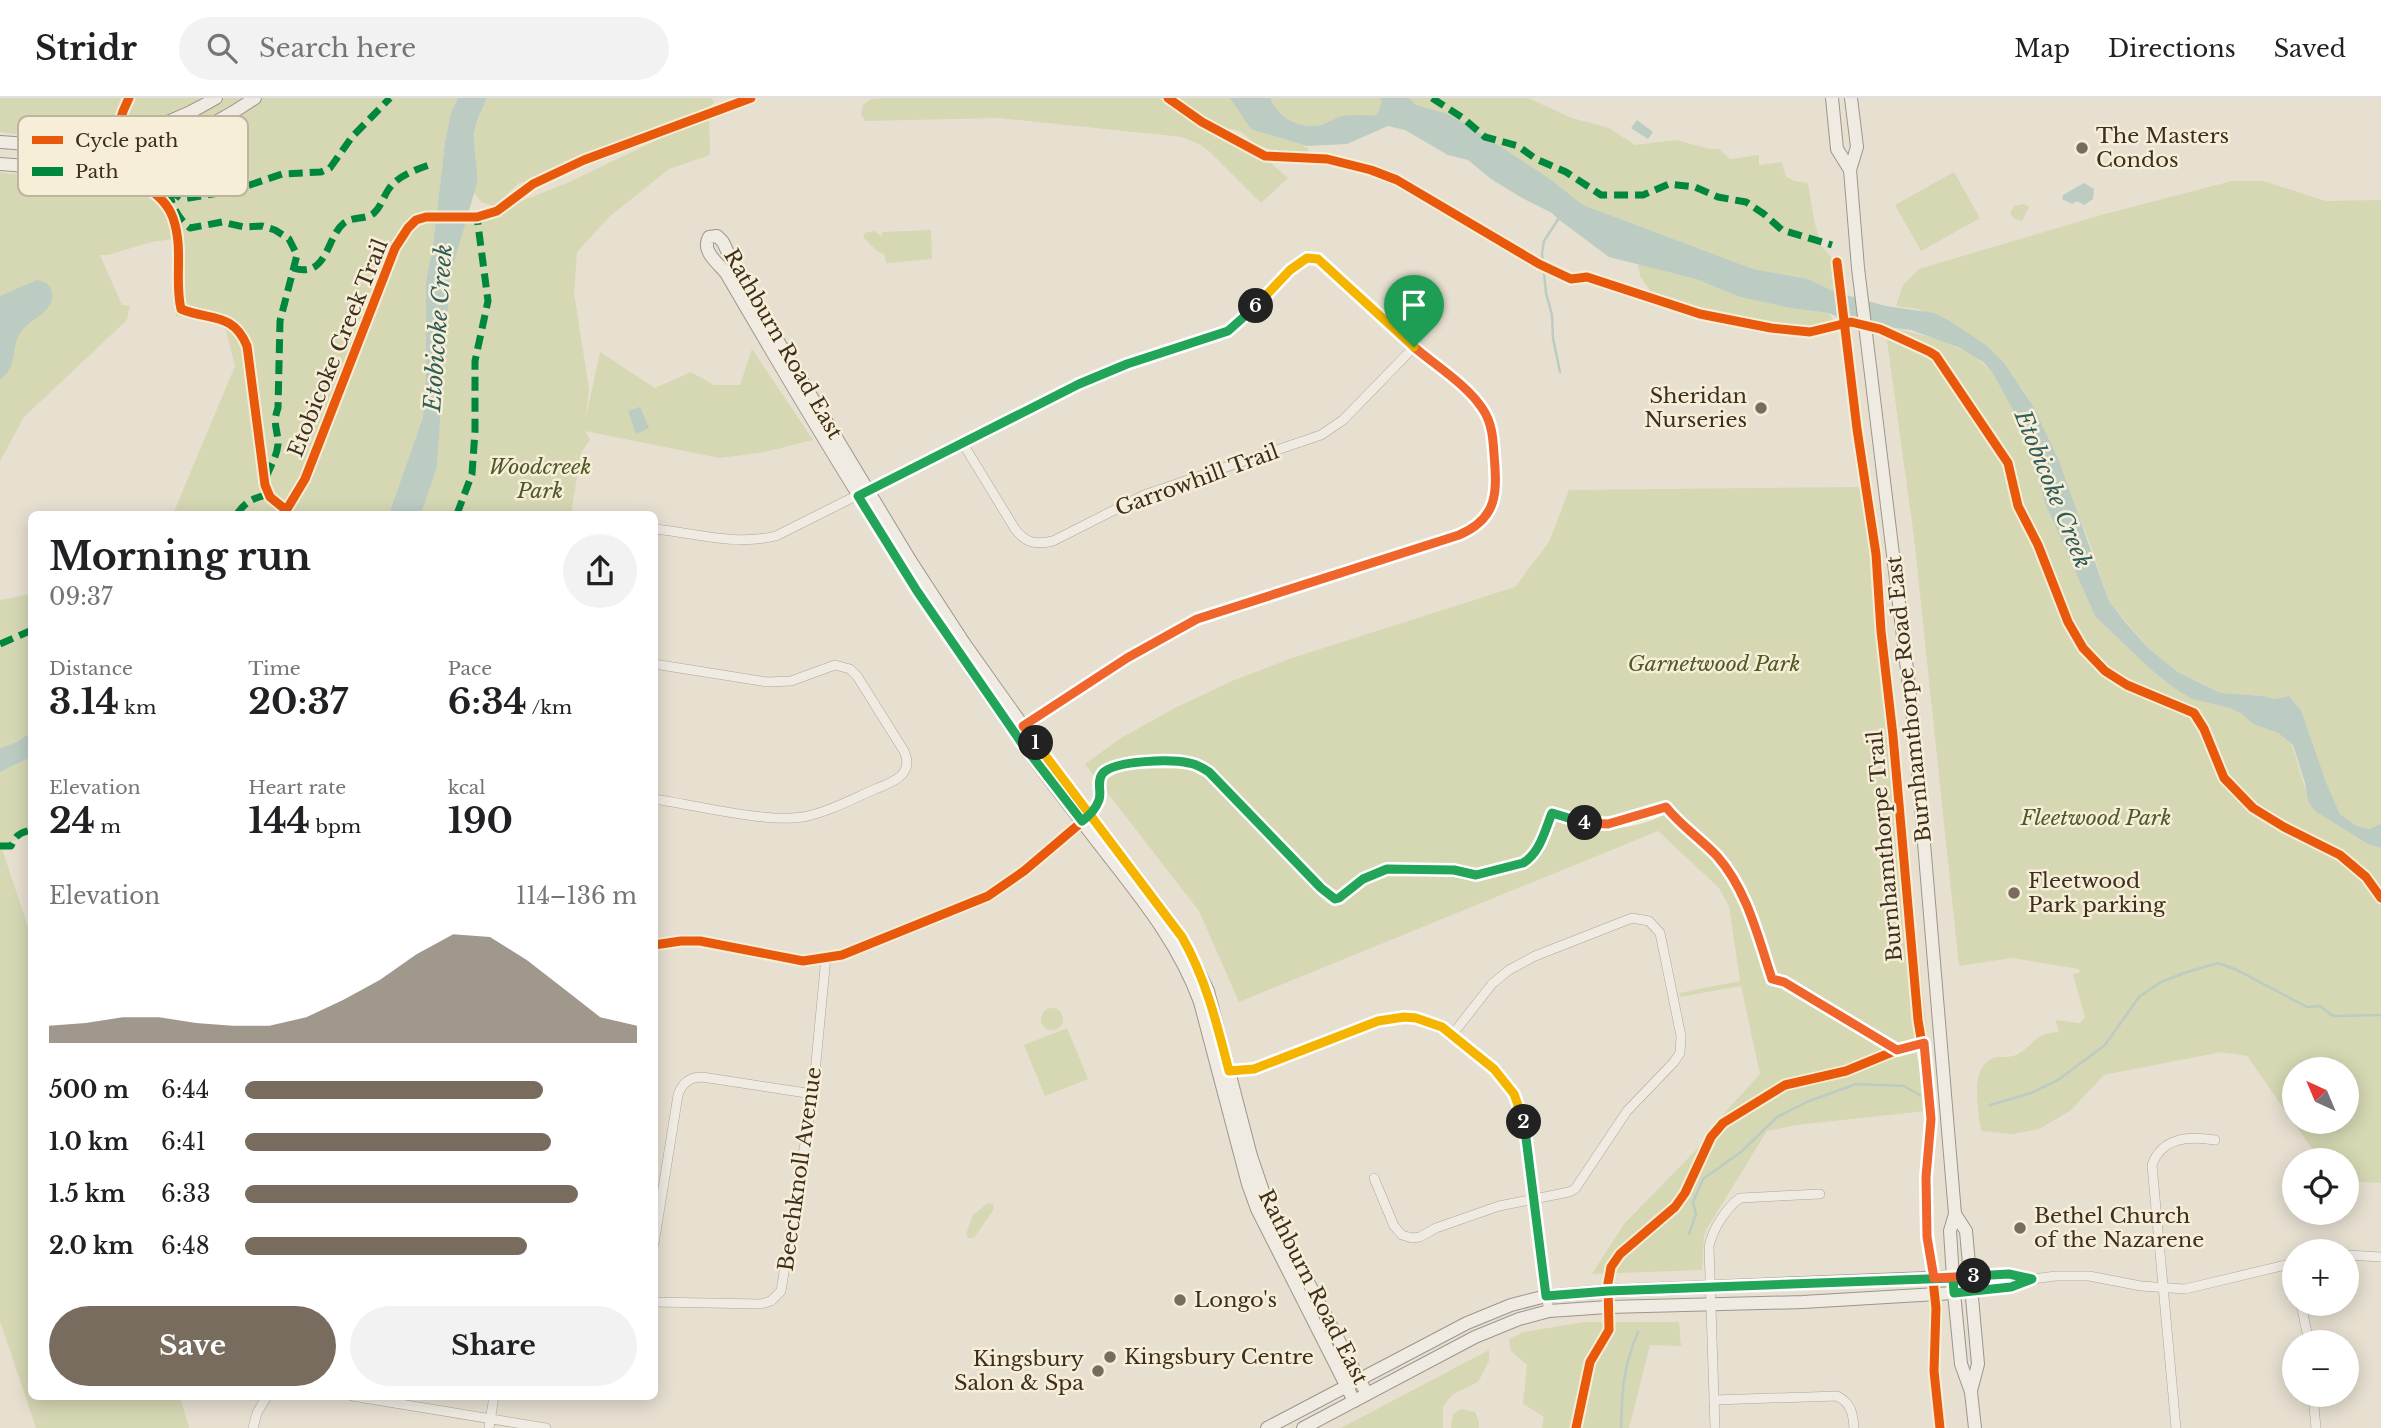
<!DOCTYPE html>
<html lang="en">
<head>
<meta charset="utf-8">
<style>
	:root { --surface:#fff; --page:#f2f2f2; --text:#202124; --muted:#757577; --line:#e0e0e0; --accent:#786c5e }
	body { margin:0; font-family:"Libre Baskerville",serif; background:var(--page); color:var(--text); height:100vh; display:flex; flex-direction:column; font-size:26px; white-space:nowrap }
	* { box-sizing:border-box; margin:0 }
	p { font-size:23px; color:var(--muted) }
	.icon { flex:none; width:38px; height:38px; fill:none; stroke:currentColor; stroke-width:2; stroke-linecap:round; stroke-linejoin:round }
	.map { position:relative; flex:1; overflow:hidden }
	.drawer { position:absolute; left:28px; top:413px; width:630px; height:889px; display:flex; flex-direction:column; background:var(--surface); border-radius:10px; box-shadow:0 4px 18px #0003 }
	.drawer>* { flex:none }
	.needle { width:46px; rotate:316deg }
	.buttons { position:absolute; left:2282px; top:959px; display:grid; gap:14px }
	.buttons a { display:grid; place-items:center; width:77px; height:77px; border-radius:50%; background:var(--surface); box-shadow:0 4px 18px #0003; font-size:35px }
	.pin { position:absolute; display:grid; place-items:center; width:60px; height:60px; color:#fff; margin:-72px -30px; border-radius:50% 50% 50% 0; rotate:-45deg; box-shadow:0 0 7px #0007 }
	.pin .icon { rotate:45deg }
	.km { position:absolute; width:35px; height:35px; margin:-18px; border-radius:50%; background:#222; color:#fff; font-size:19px; line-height:35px; text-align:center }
	.round { display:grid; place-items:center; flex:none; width:74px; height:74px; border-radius:37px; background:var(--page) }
	.summary { display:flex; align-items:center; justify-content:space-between; height:119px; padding:0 21px }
	h1 { font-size:38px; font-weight:700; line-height:52px }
	.figures { display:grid; grid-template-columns:repeat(3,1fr); gap:10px; height:119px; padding:7px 21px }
	.figures div { display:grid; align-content:center }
	.figures b { font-size:35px; font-weight:700 }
	.figures small { font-size:19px; font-weight:400 }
	.figures p { font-size:19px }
	.chart { height:196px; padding:14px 21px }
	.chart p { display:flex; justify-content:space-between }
	.chart svg { width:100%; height:126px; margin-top:7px; fill:var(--accent); opacity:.7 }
	.action { display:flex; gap:14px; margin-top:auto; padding:14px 21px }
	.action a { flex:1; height:80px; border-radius:42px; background:var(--accent); color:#fff; font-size:28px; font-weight:700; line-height:80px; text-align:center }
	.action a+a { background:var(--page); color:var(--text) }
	ul { padding:0 21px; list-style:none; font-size:23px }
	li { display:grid; grid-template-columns:112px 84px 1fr; align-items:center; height:52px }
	li i { height:18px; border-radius:9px; background:var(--accent) }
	header { display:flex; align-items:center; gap:42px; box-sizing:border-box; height:98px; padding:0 35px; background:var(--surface); border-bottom:2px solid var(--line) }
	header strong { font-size:33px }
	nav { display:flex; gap:38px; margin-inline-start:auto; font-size:24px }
	.search { width:490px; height:63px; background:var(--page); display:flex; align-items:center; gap:18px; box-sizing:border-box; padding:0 24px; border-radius:38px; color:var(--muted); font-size:26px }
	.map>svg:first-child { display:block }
</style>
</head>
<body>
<header>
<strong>Stridr</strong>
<div class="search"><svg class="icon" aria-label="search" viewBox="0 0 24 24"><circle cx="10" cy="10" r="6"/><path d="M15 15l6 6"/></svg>Search here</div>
<nav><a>Map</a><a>Directions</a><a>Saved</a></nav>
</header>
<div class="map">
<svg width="2381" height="1330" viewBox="0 0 2381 1330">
	<rect width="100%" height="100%" fill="#e7e0d1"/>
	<g fill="#d6d7b3" fill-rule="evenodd">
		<polygon points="0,0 458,0 451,15 445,44 433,147 426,184 426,284 423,319 389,416 173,416 235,268 226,232 212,222 176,218 173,141 152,144 108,157 100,157 122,207 130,208 127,222 24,319 0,363 0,74 11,76 73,73 75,78 84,77 91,81 66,37 44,40 0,34"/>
		<path d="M487,0H712L714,5L705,12L612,46L530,83L519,85L494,108L481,104L474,95C479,76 475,62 474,44C474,28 481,14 487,0Z"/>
		<polygon points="884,0 1166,0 1184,14 1264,59 1288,80 1261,105 1210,54 1201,47 1182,39 1000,20 865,23 861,16 863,7 871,1"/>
		<path d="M1176,0H1230L1309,51L1307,54C1290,58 1268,53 1253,44C1248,40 1245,36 1240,33C1234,31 1229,32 1224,30C1207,24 1190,11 1176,0Z"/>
		<path d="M1270,0H1380L1383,3L1377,17C1366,18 1354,16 1344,18C1337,19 1331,24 1324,26C1300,33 1280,21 1270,0Z"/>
		<polygon points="1409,0 1528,0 1572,20 1609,30 1635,47 1676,42 1710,51 1719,51 1730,61 1759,57 1759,67 1782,64 1786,79 1795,83 1808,85 1814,122 1821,148 1831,159 1834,172 1835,194 1808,181 1753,171 1583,107 1550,81 1448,16 1416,7"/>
		<polygon points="709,17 710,57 669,71 609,119 577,154 574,195 589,291 586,319 600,254 655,290 691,274 714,287 740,287 752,251 813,342 765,354 720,360 585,333 590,342 581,355 571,416 421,416 437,369 450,178 464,126 567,85"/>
		<polygon points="1954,74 1980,120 1921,153 1895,107"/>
		<path d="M2232,83H2263L2326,103L2381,102V1085L2347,1083V1062H2320L2247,958L2221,954L2104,977L2070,1013L2039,1031L2013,1036L1981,1033C1979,1013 1969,973 1991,961C1999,957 2010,961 2018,956C2036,945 2035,935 2059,934L2055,922L2080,925L2085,919L2073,877L2080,874L2079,871L2012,860L1959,868L1914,439L1885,228L1942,242L1974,258L1992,274L2025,334L2045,405L2095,518L2149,570L2174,590L2192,601L2230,610L2242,616L2253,626L2278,635L2292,647L2305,690L2368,746L2370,731L2357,728L2340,716L2326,684L2301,612L2289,598L2274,601L2264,598L2221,595L2178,574L2149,551L2109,503L2089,443L2032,306L2022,290L1986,247L1918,211L1896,208L1903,187L1919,171L2101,117ZM2294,971H2347V1024H2294Z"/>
		<polygon points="2024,106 2029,109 2022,123 2015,121 2010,115 2014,108"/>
		<polygon points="931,132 932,161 886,165 884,156 877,153 863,139 865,135 874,133 882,138 882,134"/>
		<polygon points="1638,166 1696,181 1740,199 1790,210 1829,215 1834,224 1817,230 1796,229 1691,207 1651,194 1640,178"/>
		<polygon points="1864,389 1888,553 1928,947 1926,1013 1796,1027 1767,1033 1706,1132 1704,1138 1702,1172 1592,1176 1624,1126 1702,1046 1708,1033 1760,976 1741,888 1680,899 1679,895 1740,883 1729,808 1719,790 1658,733 1239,904 1199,813 1085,666 1121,640 1175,610 1232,583 1292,560 1515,489 1549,444 1569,392"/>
		<polygon points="31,496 31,634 17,644 0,650 0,502"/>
		<polygon points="31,659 31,736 1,748 31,838 32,1298 180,1299 189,1330 36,1330 0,1223 0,674"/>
		<circle cx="1052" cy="921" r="11"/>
		<polygon points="1067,930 1088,981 1045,998 1024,947"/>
		<polygon points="988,1105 993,1106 994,1111 974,1140 968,1140 966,1136 973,1117"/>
		<polygon points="1584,1224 1679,1224 1681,1248 1650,1247 1629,1330 1542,1330 1544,1319 1523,1306 1527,1267 1511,1253 1509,1241 1524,1234"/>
		<polygon points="1489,1252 1489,1263 1478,1284 1453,1296 1443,1308 1443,1330 1341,1330"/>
		<polygon points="1461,1311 1475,1314 1479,1323 1479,1330 1451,1330 1453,1316"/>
	</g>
	<g fill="#bcccc2">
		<path d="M458,0H487C481,14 473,28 474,44C475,58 478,71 477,85L450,178L437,369L421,416H389L423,319L426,284V184L433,147L445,44L451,15Z"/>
		<path d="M1230,0H1270C1280,21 1298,31 1321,27C1328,25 1335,20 1342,18C1352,16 1366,18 1377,17L1382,3L1380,0H1409L1416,7L1448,16L1475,32L1550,81L1583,107L1753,171L1808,181L1835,194L1886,208L1934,215L1948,222L1986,247L2004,265L2032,306L2059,363L2109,503L2126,525L2149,551L2178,574L2208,589L2221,595L2264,598L2274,601L2289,598L2301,612L2326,684L2340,716L2357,728L2370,731L2381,726V750L2368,746L2315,713L2308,703L2305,685L2293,647L2278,635L2253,626L2242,616L2230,610L2192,601L2174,590L2149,570L2095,518L2045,405L2025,334L1992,274L1983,264L1958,249L1911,232L1850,225L1829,215L1790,210L1740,199L1696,181L1609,159L1558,121L1552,115L1522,100L1491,81L1468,62L1448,57L1405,32L1388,28L1347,46L1307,48L1251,31Z"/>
		<polygon points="1637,22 1653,34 1648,41 1631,30"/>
		<polygon points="2084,85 2094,91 2093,101 2084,107 2077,103 2072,106 2062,101 2063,97"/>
		<path d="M37,182C44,183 51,186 52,195C55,215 27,221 19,237C10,255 19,266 0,282V198Z"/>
		<polygon points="640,309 649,330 636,336 628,313"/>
		<polygon points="31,634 31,659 0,674 0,650 17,644"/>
	</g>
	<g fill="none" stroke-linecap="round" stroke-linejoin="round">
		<g stroke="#bcccc2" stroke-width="2.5">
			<polyline points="1559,120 1544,143 1542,155 1546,195 1552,217 1553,240 1560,274"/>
			<polyline points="1990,1007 2031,995 2058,982 2105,947 2139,899 2161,884 2187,874 2218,865 2237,872 2307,909 2320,908 2333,918 2381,917"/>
			<polyline points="1689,1136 1696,1116 1693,1104 1703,1081 1741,1054 1777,1019 1807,1004 1856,986 1904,988 1920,997"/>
			<path d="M1621,1330C1622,1292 1623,1270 1638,1234"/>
		</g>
		<g stroke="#ada599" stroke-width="10">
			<g id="street">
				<path d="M962,344L1015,431C1026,445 1035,447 1053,443L1144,397L1321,337L1343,322L1414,249"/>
				<path d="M654,431C696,435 735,448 776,438L1079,286L1127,266L1228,233L1258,207L1290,172L1307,160L1318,161L1481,307C1492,324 1493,340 1494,359C1497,396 1498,421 1459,437L1197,521L1127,560L1019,631"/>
				<path d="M654,566L767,584L791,583L835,567L850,571L857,578L904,653C914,675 896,683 878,690C854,700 829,714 803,719C765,725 695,707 654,701"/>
				<polyline points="654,847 681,843 700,843 803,863 842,857 988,798 1024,773 1086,720"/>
				<path d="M1229,973L1254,971L1387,921C1420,917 1440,927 1465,948C1483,962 1503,976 1515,996C1529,1023 1528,1056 1531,1085C1536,1128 1541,1171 1549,1213"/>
				<polyline points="1374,1080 1394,1128 1402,1137 1412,1140 1420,1139 1436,1130 1499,1108 1569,1094 1575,1091 1627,1013 1674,964 1680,955 1681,938 1660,835 1649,823 1632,820 1535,858 1509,872 1492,886 1452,937"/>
				<path d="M654,1146L678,997C682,985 690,979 702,979L813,996"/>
				<polyline points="2347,1157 2381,1159"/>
				<polyline points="2291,1166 2294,1179"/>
				<polyline points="1953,1179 2009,1176 2031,1180"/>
				<polyline points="1954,1195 2011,1189 2032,1181 2056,1178 2089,1178 2141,1188 2185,1191 2294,1165"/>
				<polyline points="654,1204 761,1206 771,1203 781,1193 813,996 826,859"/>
				<polyline points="2301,1206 2309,1244"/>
				<polyline points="2313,1297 2316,1330"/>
				<polyline points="352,1298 546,1330"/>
				<path d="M1714,1302L1837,1298C1851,1305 1853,1315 1854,1330"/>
				<polyline points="253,1330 257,1315 267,1298"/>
				<polyline points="489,1330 494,1298"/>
				<path d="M1715,1330L1709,1149C1712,1132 1726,1110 1740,1100L1820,1096"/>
				<path d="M2176,1330L2152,1067C2162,1039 2189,1038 2215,1042"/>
			</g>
		</g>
		<g stroke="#9c958a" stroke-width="14">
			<g id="secondary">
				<polyline points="1832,0 1837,51 1850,72"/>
				<polyline points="1851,0 1857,49 1850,72 1858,170 1915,637 1955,1116 1950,1133 1954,1195 1961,1266 1971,1294 1975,1330"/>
				<path d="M0,44C75,51 151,40 216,0"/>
				<path d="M0,66C91,75 180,52 255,0"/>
				<polyline points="1955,1116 1966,1133 1978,1266 1971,1293"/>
				<path d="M1354,1303L1257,1111L1248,1086L1200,904C1180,849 1146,806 1110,760C1076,716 1040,671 1008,625C906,480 815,328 726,175C717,164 701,153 709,139L717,138L723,144L735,170L758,210L910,462L964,545L1023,628L1182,839L1208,893L1251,1058L1268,1108L1367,1296"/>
				<polyline points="1267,1330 1467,1225 1511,1207 1546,1198 1608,1193 1953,1179"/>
				<polyline points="1303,1330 1475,1239 1519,1221 1549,1213 1608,1209 1803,1204 1954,1195"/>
			</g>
		</g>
		<use href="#street" stroke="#efebe3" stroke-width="9"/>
		<use href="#secondary" stroke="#efebe3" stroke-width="12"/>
		<g stroke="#00873e" stroke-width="7" stroke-dasharray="14 7" stroke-linecap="butt">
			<polyline points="1432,0 1463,20 1485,39 1518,48 1536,61 1566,74 1601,97 1643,97 1669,86 1695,89 1718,99 1746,104 1764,116 1782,132 1832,147"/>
			<path d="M169,92C170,105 179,122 190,130L222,124L244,129L262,128L275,132L289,141L297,157L280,223L278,310C272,326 278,331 278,346C277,359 270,368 266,380"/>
			<polyline points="169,92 182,101 232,93 282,76 321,74 330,70 352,39 390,0"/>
			<path d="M293,170C328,181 326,139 344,125C353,118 366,122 374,115C382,108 384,96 391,88C399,78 417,71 429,67"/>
			<path d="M237,416C246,403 254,400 269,396"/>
			<polyline points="457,416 472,376 475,333 475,263 488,203 477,119"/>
			<polyline points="0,546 32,532"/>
			<path d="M0,748H11C16,737 20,734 32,732"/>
		</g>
		<g stroke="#f7eed8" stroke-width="13">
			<g id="cycleway">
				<path d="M129,0C112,34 110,59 142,85C155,96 167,103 173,120C184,151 174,182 181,211C210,223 233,214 247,248L265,387L270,399L286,412"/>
				<polyline points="1168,0 1202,24 1265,58 1327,61 1371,72 1397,82 1539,166 1571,181 1587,179 1700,216 1771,230 1810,234 1851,224 1880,231 1930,254 1936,258 2008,365 2018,408 2038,447 2068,524 2083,550 2105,573 2127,587 2194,615 2204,631 2224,680 2253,710 2284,729 2340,757 2366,779 2381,800"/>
				<polyline points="1837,164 1857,331 1876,456 1881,533 1893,638 1918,922 1930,995 1931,1021 1926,1079 1926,1117 1936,1210 1934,1273 1940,1330"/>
				<polyline points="284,416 305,381 395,150 408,130 416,122 426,119 477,119 497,113 533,86 584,62 751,0"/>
				<path d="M654,847L681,843H700L803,863L842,857L988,798L1024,773L1090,717L1100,700L1099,683L1103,676L1112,670L1133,664H1177L1191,665L1209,674L1327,796L1332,800H1339L1363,781L1387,771L1454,772L1476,777L1523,765C1540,755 1545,732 1552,715C1593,728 1626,729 1666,709C1681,728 1701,741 1717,758C1747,792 1759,839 1772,881L1784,884L1897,952"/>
				<polyline points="1576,1330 1590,1264 1609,1232 1608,1185 1611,1169 1620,1156 1675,1109 1685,1095 1711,1039 1723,1025 1785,987 1846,973 1897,952 1924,945"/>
			</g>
		</g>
		<use href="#cycleway" stroke="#e8590c" stroke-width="9"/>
	</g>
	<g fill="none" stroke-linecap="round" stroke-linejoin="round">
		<g stroke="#fff" stroke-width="14">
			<path id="split-1" d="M1036,645L1023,628L1127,560L1197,521L1459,437C1499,420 1497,393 1494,356C1493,340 1492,324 1482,310C1467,287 1435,267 1414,249"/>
		</g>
		<g stroke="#fff" stroke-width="14">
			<path id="split-2" d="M1036,645L1182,839C1206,881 1217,926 1229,973L1254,971L1378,923L1404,919L1416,920L1442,929L1494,971L1514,996L1524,1024"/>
		</g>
		<g stroke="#fff" stroke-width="14">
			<polyline id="split-3" points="1524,1024 1546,1198 1608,1193 1953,1180 1954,1195 2011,1189 2032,1181 2009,1176 1974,1178"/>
		</g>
		<g stroke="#fff" stroke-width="14">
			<path id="split-4" d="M1585,725L1608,726L1666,709C1681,728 1701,741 1717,758C1747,792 1758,839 1772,881L1784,884L1897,952L1924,945L1931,1021L1926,1079L1927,1139L1934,1180L1974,1178"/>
		</g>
		<g stroke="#fff" stroke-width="14">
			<path id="split-5" d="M1021,644L1082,723C1089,718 1096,710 1099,702C1102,694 1096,683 1103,675C1116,662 1172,661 1189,665C1197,666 1203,670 1209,674L1321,790L1335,801L1339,800L1363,781L1387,771L1454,772L1476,777L1523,765C1540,755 1545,732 1552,715L1585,725"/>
		</g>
		<g stroke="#fff" stroke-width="14">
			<polyline id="split-6" points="1021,644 917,493 858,398 1079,286 1127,266 1228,233 1256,208"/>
		</g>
		<g stroke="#fff" stroke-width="14">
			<polyline id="split-7" points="1256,208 1290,172 1307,160 1318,161 1414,249"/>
		</g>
		<use href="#split-1" stroke="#f0652b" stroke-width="9"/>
		<use href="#split-2" stroke="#f5b400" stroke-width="9"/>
		<use href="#split-3" stroke="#22a559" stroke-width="9"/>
		<use href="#split-4" stroke="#f0652b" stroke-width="9"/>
		<use href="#split-5" stroke="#22a559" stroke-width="9"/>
		<use href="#split-6" stroke="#22a559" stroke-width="9"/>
		<use href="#split-7" stroke="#f5b400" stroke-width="9"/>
	</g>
	<g fill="#786c5e" stroke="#f7eed8" stroke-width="2.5">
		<circle cx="2082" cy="50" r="7"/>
		<circle cx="1761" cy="310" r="7"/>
		<circle cx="2014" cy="795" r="7"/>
		<circle cx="2020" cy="1130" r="7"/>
		<circle cx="1180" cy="1202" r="7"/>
		<circle cx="1110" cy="1259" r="7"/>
		<circle cx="1098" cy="1273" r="7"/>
	</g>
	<g text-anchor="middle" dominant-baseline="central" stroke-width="5" stroke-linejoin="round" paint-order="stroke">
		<g font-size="21" fill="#3d2e20" stroke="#f7eed8" text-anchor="start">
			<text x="2096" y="38">The Masters<tspan x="2096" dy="24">Condos</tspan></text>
			<text x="1747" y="298" text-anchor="end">Sheridan<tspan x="1747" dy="24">Nurseries</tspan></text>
			<text x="2028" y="783">Fleetwood<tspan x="2028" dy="24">Park parking</tspan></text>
			<text x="2034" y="1118">Bethel Church<tspan x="2034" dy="24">of the Nazarene</tspan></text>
			<text x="1194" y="1202">Longo's</text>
			<text x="1124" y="1259">Kingsbury Centre</text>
			<text x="1084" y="1261" text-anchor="end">Kingsbury<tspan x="1084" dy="24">Salon &amp; Spa</tspan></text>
		</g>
		<g font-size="21" fill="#3d2e20" stroke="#f7eed8">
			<text transform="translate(783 246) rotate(60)">Rathburn Road East</text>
			<text transform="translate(338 250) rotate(-68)">Etobicoke Creek Trail</text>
			<text transform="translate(1197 382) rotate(-20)">Garrowhill Trail</text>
			<text transform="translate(1909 601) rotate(-96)">Burnhamthorpe Road East</text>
			<text transform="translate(1885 748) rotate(-95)">Burnhamthorpe Trail</text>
			<text transform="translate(800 1071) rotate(-82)">Beechknoll Avenue</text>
			<text transform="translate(1313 1189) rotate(63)">Rathburn Road East</text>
		</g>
		<g font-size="21" font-style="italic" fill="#4d5a26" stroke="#f7eed8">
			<text x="540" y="369">Woodcreek<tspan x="540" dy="24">Park</tspan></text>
			<text x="1714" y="566">Garnetwood Park</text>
			<text x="2096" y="720">Fleetwood Park</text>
		</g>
		<g font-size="23" font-style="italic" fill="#2f5d5a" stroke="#f7eed8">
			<text transform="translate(438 230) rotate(-86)">Etobicoke Creek</text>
			<text transform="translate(2053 391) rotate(68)">Etobicoke Creek</text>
		</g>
	</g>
	<rect x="18" y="18" width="230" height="80" rx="10" fill="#f7eed8" stroke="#bfb4a1" stroke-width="2"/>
	<rect x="32" y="38" width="31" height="8" fill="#e8590c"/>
	<rect x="32" y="69" width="31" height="9" fill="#00873e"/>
	<g font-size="19" fill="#3d2e20">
		<text x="75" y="49">Cycle path</text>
		<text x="75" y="80">Path</text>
	</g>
</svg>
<div class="buttons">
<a><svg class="needle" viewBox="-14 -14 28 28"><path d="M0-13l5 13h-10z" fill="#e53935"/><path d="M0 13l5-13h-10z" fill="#757577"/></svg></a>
<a><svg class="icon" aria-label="locate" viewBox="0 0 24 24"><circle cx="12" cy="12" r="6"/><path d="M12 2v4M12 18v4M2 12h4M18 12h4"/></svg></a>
<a>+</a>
<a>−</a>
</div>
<div class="pin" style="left:1414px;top:249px;background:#1e9e55"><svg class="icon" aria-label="arrive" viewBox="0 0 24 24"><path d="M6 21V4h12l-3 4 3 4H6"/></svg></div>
<b class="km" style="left:1036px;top:645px">1</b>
<b class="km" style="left:1524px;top:1024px">2</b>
<b class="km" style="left:1974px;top:1178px">3</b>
<b class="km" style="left:1585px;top:725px">4</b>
<b class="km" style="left:1256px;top:208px">6</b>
<section class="drawer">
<div class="summary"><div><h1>Morning run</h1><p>09:37</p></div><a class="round"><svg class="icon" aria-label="share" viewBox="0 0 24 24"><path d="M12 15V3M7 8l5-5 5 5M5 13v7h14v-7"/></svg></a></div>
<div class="figures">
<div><p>Distance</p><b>3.14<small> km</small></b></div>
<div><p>Time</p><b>20:37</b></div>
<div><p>Pace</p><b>6:34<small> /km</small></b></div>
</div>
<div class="figures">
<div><p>Elevation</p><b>24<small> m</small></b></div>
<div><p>Heart rate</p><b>144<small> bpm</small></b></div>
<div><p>kcal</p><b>190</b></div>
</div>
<div class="chart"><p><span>Elevation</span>114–136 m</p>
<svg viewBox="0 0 160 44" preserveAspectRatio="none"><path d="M0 44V38L10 37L20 35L30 35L40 37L50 38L60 38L70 35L80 29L90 22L100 13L110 6L120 7L130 15L140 25L150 35L160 38V44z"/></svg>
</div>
<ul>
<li><b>500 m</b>6:44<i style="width:76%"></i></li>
<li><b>1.0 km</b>6:41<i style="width:78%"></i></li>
<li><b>1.5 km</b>6:33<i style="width:85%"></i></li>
<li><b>2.0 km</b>6:48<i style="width:72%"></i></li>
</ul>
<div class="action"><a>Save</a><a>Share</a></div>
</section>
</div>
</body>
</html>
